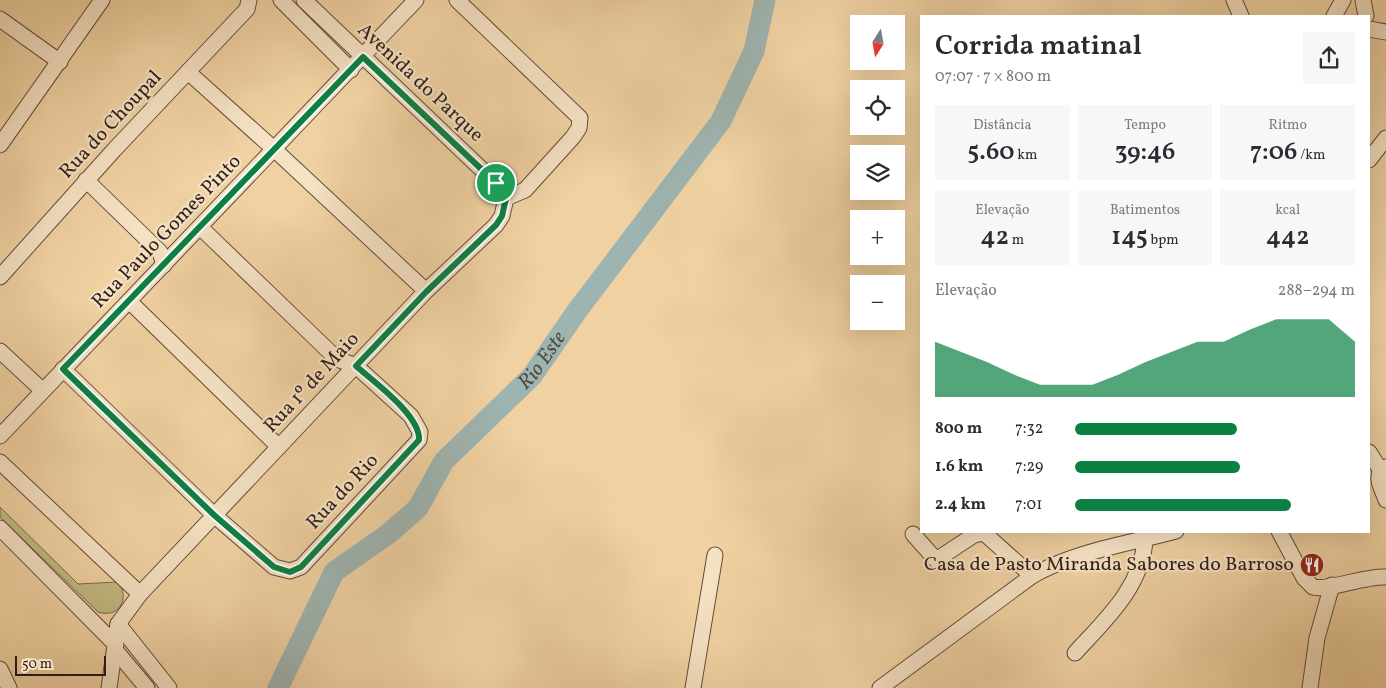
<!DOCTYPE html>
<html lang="pt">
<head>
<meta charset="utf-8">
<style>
	:root { --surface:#fff; --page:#f7f7f7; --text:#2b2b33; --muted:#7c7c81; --accent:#0b8043 }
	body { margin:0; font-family:Vollkorn,serif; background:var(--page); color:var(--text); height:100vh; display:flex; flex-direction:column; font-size:19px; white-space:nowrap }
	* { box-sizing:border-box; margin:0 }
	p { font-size:16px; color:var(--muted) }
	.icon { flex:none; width:28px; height:28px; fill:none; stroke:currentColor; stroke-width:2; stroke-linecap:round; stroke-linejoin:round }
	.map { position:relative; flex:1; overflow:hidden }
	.panel { position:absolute; left:920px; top:15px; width:450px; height:518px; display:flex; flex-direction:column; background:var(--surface); border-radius:0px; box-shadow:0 5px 20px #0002 }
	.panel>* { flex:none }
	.needle { width:32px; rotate:191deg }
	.fabs { position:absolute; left:850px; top:15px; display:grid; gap:10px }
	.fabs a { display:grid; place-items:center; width:55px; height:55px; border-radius:0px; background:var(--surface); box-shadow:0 5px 20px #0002; font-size:25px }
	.scale { position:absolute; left:15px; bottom:12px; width:91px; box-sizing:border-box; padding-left:5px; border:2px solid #301f18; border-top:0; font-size:14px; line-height:18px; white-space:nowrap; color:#301f18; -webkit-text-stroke:4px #f5e1c3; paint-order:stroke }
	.pin { position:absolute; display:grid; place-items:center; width:42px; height:42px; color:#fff; margin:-21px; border:2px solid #fff; border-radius:50%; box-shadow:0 1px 5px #0007 }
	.round { display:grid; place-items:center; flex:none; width:52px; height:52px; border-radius:0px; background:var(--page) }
	.overview { display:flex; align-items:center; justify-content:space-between; height:85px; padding:0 15px }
	h1 { font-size:28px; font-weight:600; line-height:38px }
	.metrics { display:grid; grid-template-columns:repeat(3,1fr); gap:8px; height:85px; padding:5px 15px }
	.metrics div { display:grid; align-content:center; border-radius:0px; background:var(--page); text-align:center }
	.metrics b { font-size:25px; font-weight:600 }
	.metrics small { font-size:14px; font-weight:400 }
	.metrics p { font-size:14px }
	.chart { height:140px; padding:10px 15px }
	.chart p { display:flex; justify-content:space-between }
	.chart svg { width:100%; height:90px; margin-top:5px; fill:var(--accent); opacity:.7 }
	ul { padding:0 15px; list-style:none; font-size:16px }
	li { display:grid; grid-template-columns:80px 60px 1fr; align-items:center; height:38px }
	li i { height:12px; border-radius:6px; background:var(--accent) }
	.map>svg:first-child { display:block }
</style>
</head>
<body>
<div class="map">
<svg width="1386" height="688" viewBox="0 0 1386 688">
	<rect width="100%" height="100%" fill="#f0d1a2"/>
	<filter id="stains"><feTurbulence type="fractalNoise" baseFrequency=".004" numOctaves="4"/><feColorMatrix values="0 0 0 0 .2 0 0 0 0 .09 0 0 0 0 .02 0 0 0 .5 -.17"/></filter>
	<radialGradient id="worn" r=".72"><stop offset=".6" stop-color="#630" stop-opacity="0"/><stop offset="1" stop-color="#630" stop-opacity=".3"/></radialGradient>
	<path fill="#c1b980" stroke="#786c4c" d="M0,507L78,584L118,582C131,599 118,619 98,612L0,517Z"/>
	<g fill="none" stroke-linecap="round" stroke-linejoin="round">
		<path stroke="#9eb4b0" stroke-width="21" id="s1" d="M278,688L334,572L388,534L418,508L444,461L532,376L577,311L721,121L754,51L765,0"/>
		<g stroke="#604c3a" stroke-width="17">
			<g id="minor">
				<polyline points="281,0 351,70"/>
				<polyline points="304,0 496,183 506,198"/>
				<polyline points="457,0 580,118 579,128 573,137 525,190 506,198"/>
				<polyline points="1234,0 1241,16"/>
				<polyline points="1363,0 1366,16"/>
				<polyline points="1334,16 1343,0"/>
				<polyline points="0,19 60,62"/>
				<polyline points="1369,29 1386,32"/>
				<polyline points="188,72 275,150 426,291"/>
				<polyline points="0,145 102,0"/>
				<polyline points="1369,160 1386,138"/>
				<polyline points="86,180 160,252 164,265"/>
				<polyline points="0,277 114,150 247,9 249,0"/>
				<polyline points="129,301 279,447"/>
				<polyline points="0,351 42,390"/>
				<polyline points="63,369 214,515 274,567 290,571 301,567 419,440 420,432 411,416 356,366 337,359 200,227"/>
				<polyline points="0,436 416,0"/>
				<polyline points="1369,452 1381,471"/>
				<polyline points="0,462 140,594"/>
				<path d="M1386,467C1372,475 1382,488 1386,500"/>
				<polyline points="0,528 116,645"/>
				<path d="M1279,531L1304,578L1313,587C1329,591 1363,576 1386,577"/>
				<polyline points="913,534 936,560 974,535 984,533 1032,576"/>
				<polyline points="118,624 169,688"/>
				<polyline points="116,651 147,688"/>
				<path d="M1075,653C1105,620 1142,587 1145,540"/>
				<polyline points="0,669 9,688"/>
				<polyline points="109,688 118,624 140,594 426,291 496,225 502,216 506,198"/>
				<polyline points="693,688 715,555"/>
				<path d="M880,688L1032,576C1075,551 1128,544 1176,531"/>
				<polyline points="1310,688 1317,638 1332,585"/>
			</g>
		</g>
		<use href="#minor" stroke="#f5e1c3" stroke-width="15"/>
	</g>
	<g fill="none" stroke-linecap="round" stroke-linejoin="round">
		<g stroke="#fff" stroke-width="10">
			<path id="route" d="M363,57L496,183L506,198L502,216L496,225L426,292L356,366C373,381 421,416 419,440L301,567L290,572L274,567L214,515L63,369Z"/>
		</g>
		<use href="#route" stroke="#0b8043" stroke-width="6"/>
	</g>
	<defs>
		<g id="restaurant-disc" transform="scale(1.25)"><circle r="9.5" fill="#8f2418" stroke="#f5e1c3"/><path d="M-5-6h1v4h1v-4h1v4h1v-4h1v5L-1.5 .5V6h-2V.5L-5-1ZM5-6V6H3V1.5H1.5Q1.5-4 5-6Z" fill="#fff"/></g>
	</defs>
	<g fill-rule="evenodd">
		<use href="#restaurant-disc" x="1312" y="565"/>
	</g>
	<g text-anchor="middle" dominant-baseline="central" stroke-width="4.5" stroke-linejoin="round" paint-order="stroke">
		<g font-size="20" fill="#301f18" stroke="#f5e1c3">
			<text transform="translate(420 83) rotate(43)">Avenida do Parque</text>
			<text transform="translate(111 125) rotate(-47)">Rua do Choupal</text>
			<text transform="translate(167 232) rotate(-46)">Rua Paulo Gomes Pinto</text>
			<text transform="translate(312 383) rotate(-47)">Rua 1º de Maio</text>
			<text transform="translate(343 492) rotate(-47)">Rua do Rio</text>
		</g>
		<g font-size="20" fill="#301f18" stroke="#f5e1c3" text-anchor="end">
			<text x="1294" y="565">Casa de Pasto Miranda Sabores do Barroso</text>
		</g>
		<g font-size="21" font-style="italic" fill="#514c46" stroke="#f5e1c3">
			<text stroke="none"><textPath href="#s1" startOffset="429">Rio Este</textPath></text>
		</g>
	</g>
	<rect width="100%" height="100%" filter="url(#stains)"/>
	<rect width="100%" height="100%" fill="url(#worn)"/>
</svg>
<div class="fabs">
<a><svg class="needle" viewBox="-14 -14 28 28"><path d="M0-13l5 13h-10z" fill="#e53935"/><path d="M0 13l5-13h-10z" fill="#7c7c81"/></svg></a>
<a><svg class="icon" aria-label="locate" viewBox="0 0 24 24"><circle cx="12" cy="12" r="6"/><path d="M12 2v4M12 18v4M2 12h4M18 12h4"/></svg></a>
<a><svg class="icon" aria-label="layers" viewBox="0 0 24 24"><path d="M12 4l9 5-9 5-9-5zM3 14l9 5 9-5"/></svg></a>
<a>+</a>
<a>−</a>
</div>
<div class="scale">50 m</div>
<div class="pin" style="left:496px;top:183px;background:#1e9e55"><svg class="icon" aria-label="arrive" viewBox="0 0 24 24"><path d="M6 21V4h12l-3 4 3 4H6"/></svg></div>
<section class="panel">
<div class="overview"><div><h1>Corrida matinal</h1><p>07:07 · 7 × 800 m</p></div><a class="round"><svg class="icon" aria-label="share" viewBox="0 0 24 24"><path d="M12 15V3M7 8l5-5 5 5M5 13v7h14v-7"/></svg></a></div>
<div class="metrics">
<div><p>Distância</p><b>5.60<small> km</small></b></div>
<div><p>Tempo</p><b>39:46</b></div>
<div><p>Ritmo</p><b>7:06<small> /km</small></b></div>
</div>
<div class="metrics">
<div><p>Elevação</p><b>42<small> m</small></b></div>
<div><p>Batimentos</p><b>145<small> bpm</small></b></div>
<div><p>kcal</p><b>442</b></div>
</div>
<div class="chart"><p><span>Elevação</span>288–294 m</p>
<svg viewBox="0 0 160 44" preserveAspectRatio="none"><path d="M0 44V17L10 22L20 27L30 33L40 38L50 38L60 38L70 33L80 27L90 22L100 17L110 17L120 11L130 6L140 6L150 6L160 17V44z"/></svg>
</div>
<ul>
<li><b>800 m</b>7:32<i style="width:58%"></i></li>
<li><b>1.6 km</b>7:29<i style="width:59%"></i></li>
<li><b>2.4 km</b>7:01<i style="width:77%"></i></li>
</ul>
</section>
</div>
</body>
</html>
